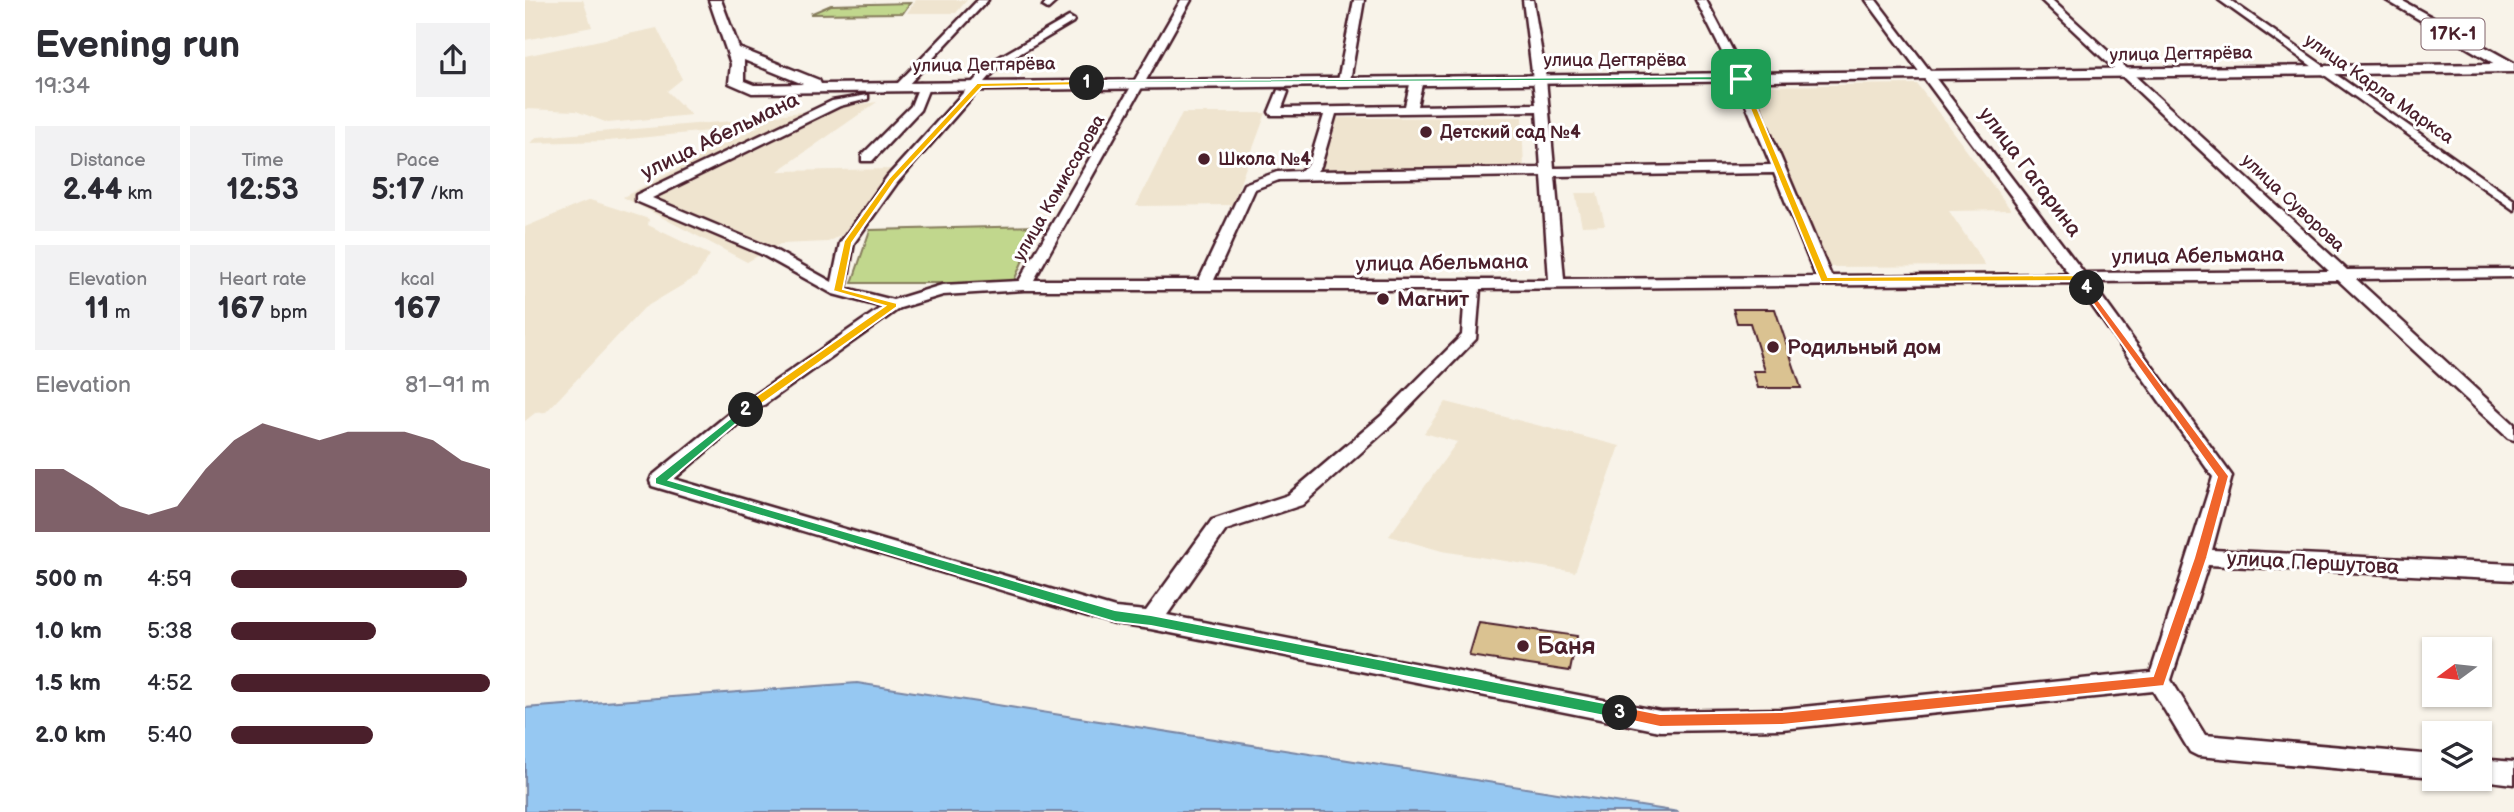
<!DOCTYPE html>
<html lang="en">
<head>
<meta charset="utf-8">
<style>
	:root { --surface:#fff; --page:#f2f2f3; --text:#2b2b33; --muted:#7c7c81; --accent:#4a1f2b }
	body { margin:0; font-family:"Balsamiq Sans",sans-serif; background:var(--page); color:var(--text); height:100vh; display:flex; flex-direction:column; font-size:26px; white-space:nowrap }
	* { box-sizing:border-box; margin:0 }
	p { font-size:23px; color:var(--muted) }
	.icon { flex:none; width:38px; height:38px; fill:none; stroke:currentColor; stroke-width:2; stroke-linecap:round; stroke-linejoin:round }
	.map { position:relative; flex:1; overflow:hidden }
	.drawer { display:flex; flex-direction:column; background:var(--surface); width:525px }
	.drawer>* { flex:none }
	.needle { width:46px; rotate:255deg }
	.buttons { position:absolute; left:1897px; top:637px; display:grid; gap:14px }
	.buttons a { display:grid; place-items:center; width:70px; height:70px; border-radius:0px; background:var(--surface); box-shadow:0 2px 5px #0004; font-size:35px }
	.pin { position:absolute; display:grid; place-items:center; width:60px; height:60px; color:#fff; margin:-30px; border-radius:14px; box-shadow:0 4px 10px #0006 }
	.km { position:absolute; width:35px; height:35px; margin:-18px; border-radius:50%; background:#222; color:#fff; font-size:19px; line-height:35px; text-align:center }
	.round { display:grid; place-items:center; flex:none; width:74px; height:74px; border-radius:0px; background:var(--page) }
	.summary { display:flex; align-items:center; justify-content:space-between; height:119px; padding:0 35px }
	h1 { font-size:38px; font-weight:800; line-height:52px }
	.metrics { display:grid; grid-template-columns:repeat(3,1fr); gap:10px; height:119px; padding:7px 35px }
	.metrics div { display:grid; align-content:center; border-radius:0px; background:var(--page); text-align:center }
	.metrics b { font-size:30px; font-weight:800 }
	.metrics small { font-size:19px; font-weight:400 }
	.metrics p { font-size:19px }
	.chart { height:196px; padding:14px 35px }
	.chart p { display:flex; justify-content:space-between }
	.chart svg { width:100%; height:126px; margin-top:7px; fill:var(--accent); opacity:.7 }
	ul { padding:0 35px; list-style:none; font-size:23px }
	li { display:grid; grid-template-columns:112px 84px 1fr; align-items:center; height:52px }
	li i { height:18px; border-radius:9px; background:var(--accent) }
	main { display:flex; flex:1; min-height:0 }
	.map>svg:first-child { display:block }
</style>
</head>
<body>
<main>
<section class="drawer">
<div class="summary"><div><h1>Evening run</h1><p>19:34</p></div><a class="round"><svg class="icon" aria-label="share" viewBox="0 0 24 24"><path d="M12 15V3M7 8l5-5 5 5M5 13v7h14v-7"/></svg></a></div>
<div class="metrics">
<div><p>Distance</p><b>2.44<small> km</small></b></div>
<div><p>Time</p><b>12:53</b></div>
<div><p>Pace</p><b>5:17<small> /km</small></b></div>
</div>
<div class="metrics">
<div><p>Elevation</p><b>11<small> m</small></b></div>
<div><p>Heart rate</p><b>167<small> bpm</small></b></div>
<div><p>kcal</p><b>167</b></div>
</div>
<div class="chart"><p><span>Elevation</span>81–91 m</p>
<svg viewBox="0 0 160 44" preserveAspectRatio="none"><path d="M0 44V22L10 22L20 28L30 35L40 38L50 35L60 22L70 12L80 6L90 9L100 12L110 9L120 9L130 9L140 12L150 19L160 22V44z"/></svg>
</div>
<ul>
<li><b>500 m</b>4:59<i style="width:91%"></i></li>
<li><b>1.0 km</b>5:38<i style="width:56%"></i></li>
<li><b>1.5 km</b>4:52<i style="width:100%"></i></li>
<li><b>2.0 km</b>5:40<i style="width:55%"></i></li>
</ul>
</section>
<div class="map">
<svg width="1989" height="812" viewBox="0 0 1989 812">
	<rect width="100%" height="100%" fill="#f8f3e9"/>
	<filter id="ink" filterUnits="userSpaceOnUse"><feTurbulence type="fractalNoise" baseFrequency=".0143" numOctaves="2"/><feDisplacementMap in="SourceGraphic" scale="14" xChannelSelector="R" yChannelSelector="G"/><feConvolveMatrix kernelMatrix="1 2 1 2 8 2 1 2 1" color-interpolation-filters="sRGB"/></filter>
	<g filter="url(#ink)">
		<g fill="#efe4cf">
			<polygon points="0,0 58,0 67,27 0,40"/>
			<polygon points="391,0 442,0 431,13 382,13"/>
			<polygon points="132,28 157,79 142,91 166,115 83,123 51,111 0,109 0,56"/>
			<polygon points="1392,84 1486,210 1424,211 1461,266 1300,267 1222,86"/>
			<polygon points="352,102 253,171 369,169 317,235 303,242 255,244 222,262 98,197 235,126 83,141 5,143 13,137 207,121"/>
			<polygon points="657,113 741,113 707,205 611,206"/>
			<polygon points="997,117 999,170 795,171 809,118"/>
			<polygon points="1050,193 1072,193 1080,225 1057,226"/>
			<polygon points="65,200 124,219 123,225 185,255 171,277 119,308 21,412 10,413 0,421 0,227"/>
			<polygon points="921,402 1095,446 1050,572 917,551 864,536 932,442 899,433"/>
		</g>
		<g fill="#c1d78d" stroke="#867b5c" stroke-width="2">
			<polygon points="385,3 378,13 285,14 306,5"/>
			<polygon points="513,226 488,283 327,283 345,230"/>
		</g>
		<polygon fill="#96c8f2" stroke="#7884a2" stroke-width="2" points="332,683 1154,812 0,812 0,708"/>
		<g fill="#dac291" stroke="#4a1f2b" stroke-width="2">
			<polygon points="1208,309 1250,309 1276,388 1233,388 1228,371 1240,371 1225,323 1212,323"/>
			<polygon points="954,622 1052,636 1045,671 944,656"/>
		</g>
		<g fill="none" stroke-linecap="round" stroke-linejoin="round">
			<g stroke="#4a1f2b" stroke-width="5">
				<g id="minor">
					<polygon points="453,0 463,0 380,88 372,88 372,84"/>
					<polygon points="523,0 533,0 523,9 518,6"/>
					<path d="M656,0H666L509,280H674L719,184L752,172L775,171L784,164L799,115H746L744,112L753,90L763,92L757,108L880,106L886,80L892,77L898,80L892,106L1011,104L998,0H1008L1021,79L1029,168L1246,165L1210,78L1171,0H1181L1222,78L1306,276L1544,274L1341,0H1351L1559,273L1804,271L1516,0H1527L1822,270L1989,269V277L1831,279L1989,424V440L1983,438L1813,280L1566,282L1707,476L1687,550L1989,564V580L1683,565L1646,680L1680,735L1909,755V777L1673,756L1665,752L1628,691L1257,729L1135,731L626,629L590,624L127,486L125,481L127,476L207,411L357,307L308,294L236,254L111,201V195L307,101L343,95V99L315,106L127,198L246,248L307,282L315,243L362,177L466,62L544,17L549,20L548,22L474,66L372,183L329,243L321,288L368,300L417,285L494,281ZM1012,111L1016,168L792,171L796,166L811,114ZM1249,173L1291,277L1039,279L1030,176ZM1017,176L1024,280H689L730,189L754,180ZM1551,283L1688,477L1626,672L1257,709L1135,711L642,615L701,530L777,505L868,424L951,339L955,289ZM499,290H940L937,335L856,416L763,495L687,520L621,611L590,608L149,479L219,419L375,308L418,295Z"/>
					<polygon points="829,0 839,0 825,81 819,84 813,81"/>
					<polygon points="1694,0 1705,0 1989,200 1989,210"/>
					<polygon points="395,83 405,85 395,110 347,161 337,161 337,155 386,106"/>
					<polygon points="1955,759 1989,762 1989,784 1949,779 1955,779"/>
				</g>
			</g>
			<g stroke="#4a1f2b" stroke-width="5">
				<path id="major" d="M184,0H196L214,48L294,80L296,84L1970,64L1861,0H1876L1989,63V72L227,93L204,83L206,64ZM219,60L278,84L229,85L219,81Z"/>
			</g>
			<use href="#minor" fill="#fff" fill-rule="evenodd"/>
			<use href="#major" fill="#fff" fill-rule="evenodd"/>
		</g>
	</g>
	<polygon fill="#22a559" stroke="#fff" stroke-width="2" points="1216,76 1219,80 558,83 562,81"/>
	<polygon fill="#f5b400" stroke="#fff" stroke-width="2" points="562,81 565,85 457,87 370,181 327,243 318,289 372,303 372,307 225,412 216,412 216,407 360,306 308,291 319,241 364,178 452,83"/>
	<polygon fill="#22a559" stroke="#fff" stroke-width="2" points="221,406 226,410 225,412 144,480 590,610 626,615 1095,706 1102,713 1095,719 626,626 590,622 130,484 130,478"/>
	<polygon fill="#f0652b" stroke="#fff" stroke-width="2" points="1562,285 1704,476 1682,558 1639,686 1257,725 1135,727 1089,717 1087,713 1095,706 1135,714 1257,712 1628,676 1669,558 1692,477 1557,288"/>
	<polygon fill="#f5b400" stroke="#fff" stroke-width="2" points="1216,76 1220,79 1303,277 1555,275 1567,288 1559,290 1552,281 1296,282 1213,79"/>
	<g fill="#4a1f2b" stroke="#fff" stroke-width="2.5">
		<circle cx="901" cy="132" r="7"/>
		<circle cx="679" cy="159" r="7"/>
		<circle cx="858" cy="299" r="7"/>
		<circle cx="1248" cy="347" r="7"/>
		<circle cx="998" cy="646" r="7"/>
	</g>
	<g text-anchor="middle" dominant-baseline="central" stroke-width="6" stroke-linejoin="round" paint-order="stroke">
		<g font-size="18" fill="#4a1f2b" stroke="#fff">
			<text transform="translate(1656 54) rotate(-1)">улица Дегтярёва</text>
			<text x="1090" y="60">улица Дегтярёва</text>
			<text transform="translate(459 65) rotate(-1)">улица Дегтярёва</text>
			<text transform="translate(1854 89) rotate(35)">улица Карла Маркса</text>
			<text transform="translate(534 188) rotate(-60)">улица Комиссарова</text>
			<text transform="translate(1768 203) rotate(43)">улица Суворова</text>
		</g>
		<g font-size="18" font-weight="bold" fill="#4a1f2b" stroke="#fff" text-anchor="start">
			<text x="915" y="132">Детский сад №4</text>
			<text x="693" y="159">Школа №4</text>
		</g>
		<rect fill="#fff" stroke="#80626b" stroke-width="2" x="1896.5" y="18.5" width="63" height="31" rx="5"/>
		<g font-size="19" font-weight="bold" fill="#4a1f2b">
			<text x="1928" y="34">17К-1</text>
		</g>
		<g font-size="21" fill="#4a1f2b" stroke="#fff">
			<text transform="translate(195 136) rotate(-26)">улица Абельмана</text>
			<text transform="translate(1505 172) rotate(53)">улица Гагарина</text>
			<text transform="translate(1673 256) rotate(-1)">улица Абельмана</text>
			<text transform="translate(917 263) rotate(-1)">улица Абельмана</text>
			<text transform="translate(1788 563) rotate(3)">улица Першутова</text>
		</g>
		<g font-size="21" font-weight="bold" fill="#4a1f2b" stroke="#fff" text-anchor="start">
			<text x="872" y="299">Магнит</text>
			<text x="1262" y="347">Родильный дом</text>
		</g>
		<g font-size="24" font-weight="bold" fill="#4a1f2b" stroke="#fff" text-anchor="start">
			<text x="1012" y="646">Баня</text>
		</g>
	</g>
</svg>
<div class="buttons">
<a><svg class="needle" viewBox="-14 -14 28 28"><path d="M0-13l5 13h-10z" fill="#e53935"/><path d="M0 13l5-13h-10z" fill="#7c7c81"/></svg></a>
<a><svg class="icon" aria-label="layers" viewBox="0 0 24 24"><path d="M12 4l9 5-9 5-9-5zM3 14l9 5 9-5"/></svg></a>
</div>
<div class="pin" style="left:1216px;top:79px;background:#1e9e55"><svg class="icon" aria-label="arrive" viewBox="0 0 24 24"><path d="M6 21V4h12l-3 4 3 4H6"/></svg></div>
<b class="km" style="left:562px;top:83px">1</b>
<b class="km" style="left:221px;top:410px">2</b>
<b class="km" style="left:1095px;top:713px">3</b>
<b class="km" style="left:1562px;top:288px">4</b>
</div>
</main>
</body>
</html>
